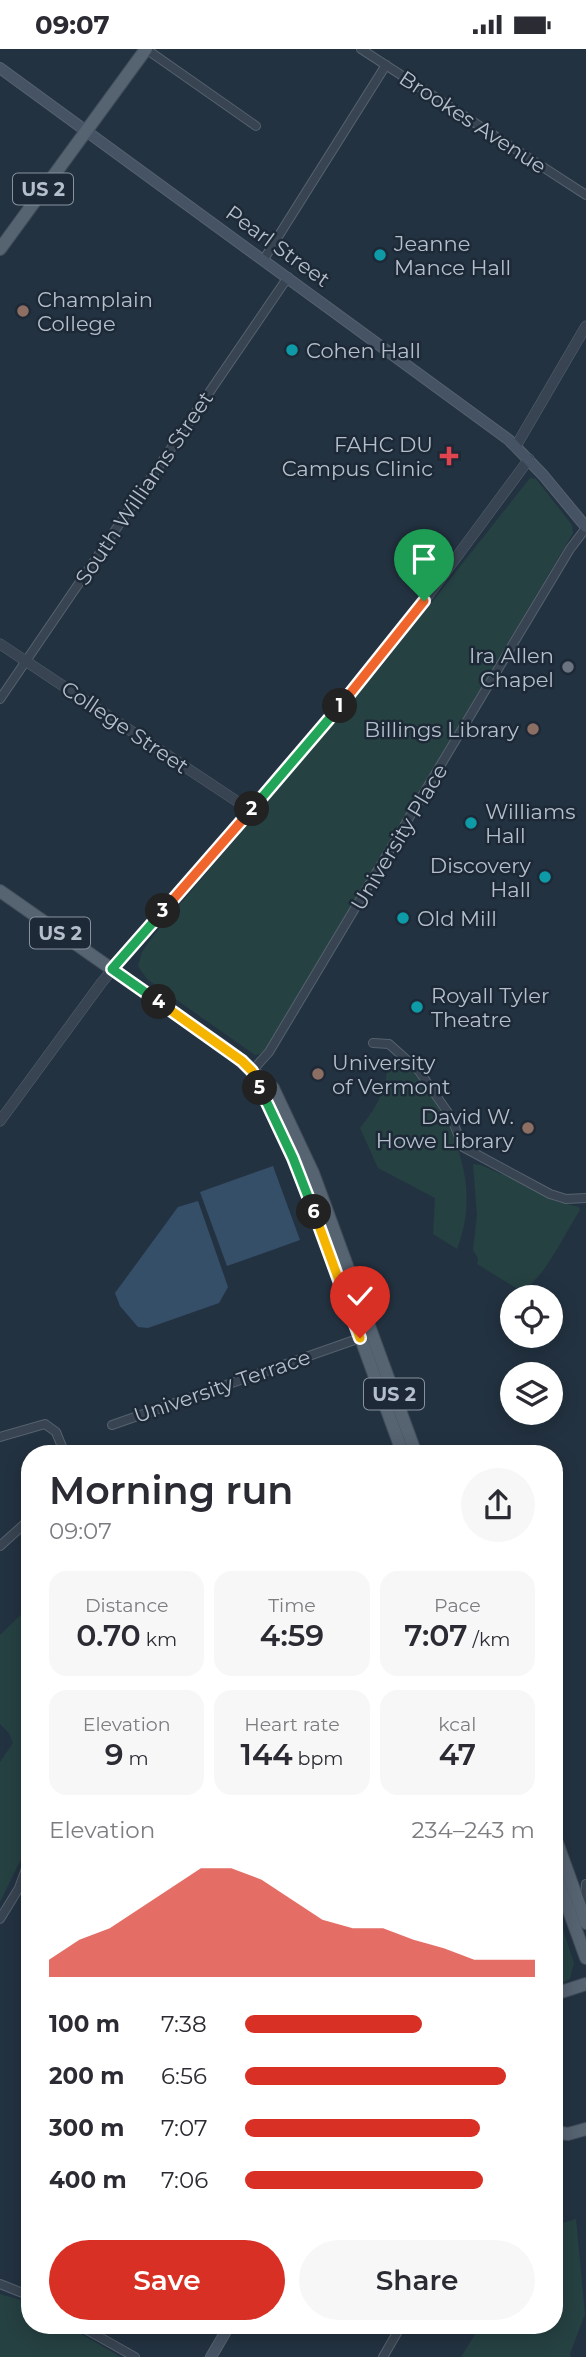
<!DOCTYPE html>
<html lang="en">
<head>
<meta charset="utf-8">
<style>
	:root { --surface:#fff; --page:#f7f7f7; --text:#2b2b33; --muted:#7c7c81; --accent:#d93025 }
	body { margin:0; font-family:Montserrat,sans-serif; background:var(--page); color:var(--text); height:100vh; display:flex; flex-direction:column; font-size:26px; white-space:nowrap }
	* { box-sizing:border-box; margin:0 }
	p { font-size:23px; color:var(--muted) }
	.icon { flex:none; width:38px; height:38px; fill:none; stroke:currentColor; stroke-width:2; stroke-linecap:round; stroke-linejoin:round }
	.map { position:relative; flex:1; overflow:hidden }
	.panel { position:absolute; left:21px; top:1396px; width:542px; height:889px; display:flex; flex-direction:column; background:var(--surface); border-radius:28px; box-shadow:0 4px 18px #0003 }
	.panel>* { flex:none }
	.controls { position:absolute; left:500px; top:1236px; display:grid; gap:14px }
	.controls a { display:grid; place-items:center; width:63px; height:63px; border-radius:50%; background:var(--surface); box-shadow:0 4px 18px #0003; font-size:35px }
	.pin { position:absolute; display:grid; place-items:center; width:60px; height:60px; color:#fff; margin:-72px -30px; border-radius:50% 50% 50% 0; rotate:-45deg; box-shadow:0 0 7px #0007 }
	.pin .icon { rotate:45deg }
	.km { position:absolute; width:35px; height:35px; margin:-18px; border-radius:50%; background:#222; color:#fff; font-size:19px; line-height:35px; text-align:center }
	.round { display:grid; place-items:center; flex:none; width:74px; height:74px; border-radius:37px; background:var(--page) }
	.head { display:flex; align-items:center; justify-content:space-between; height:119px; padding:0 28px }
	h1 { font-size:38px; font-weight:600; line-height:52px }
	.metrics { display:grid; grid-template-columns:repeat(3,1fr); gap:10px; height:119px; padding:7px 28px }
	.metrics div { display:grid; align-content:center; border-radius:18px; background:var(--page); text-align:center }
	.metrics b { font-size:30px; font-weight:600 }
	.metrics small { font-size:19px; font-weight:400 }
	.metrics p { font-size:19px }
	.chart { height:196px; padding:14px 28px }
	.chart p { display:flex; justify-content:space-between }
	.chart svg { width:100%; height:126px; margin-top:7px; fill:var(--accent); opacity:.7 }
	.action { display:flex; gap:14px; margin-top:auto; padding:14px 28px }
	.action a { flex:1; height:80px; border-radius:42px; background:var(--accent); color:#fff; font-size:28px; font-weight:600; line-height:80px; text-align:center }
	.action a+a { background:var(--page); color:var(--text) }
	ul { padding:0 28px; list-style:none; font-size:23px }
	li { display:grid; grid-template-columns:112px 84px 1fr; align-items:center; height:52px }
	li i { height:18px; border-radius:9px; background:var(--accent) }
	.status { display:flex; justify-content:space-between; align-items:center; height:49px; padding:0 35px; background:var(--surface); direction:ltr }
	.status svg { height:19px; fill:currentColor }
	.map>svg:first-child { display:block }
</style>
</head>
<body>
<div class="status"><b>09:07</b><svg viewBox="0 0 49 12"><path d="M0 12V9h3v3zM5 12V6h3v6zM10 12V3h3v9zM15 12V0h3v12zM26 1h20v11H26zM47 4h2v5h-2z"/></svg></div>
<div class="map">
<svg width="586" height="2308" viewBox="0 0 586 2308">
	<rect width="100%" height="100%" fill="#233241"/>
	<g fill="#264142">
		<polygon points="530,429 536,430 572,476 573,484 264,1004 255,1006 147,930 138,917 142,903 153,887 379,620"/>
		<path d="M398,1015L406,1019L407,1016C451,1064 484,1135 457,1200L433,1185L435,1149L378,1119L360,1079C374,1062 387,1041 387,1018L397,1023Z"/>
		<path d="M473,1115L481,1116L501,1125L515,1128L555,1152L579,1158L580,1161C565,1184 544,1231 521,1242L477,1215L478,1209L473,1201L477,1166Z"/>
		<polygon points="30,1557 30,1758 21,1810 0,1853 0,1713 13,1694 9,1684 0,1675 0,1586"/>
		<polygon points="555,1856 574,1914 570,1930 555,1937"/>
		<polygon points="576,2170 585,2265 570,2305 571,2308 461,2308 480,2277 555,2277 555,2176"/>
		<polygon points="0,2245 21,2251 30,2255 30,2277 67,2277 121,2308 0,2308"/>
	</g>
	<g fill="#364f69">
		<polygon points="273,1117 300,1191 227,1217 200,1143"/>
		<polygon points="198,1152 228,1238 219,1254 148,1279 138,1278 120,1257 115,1244 178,1158"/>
	</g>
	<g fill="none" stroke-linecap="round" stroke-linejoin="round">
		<g stroke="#56626e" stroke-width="10">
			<g id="minor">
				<polyline points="146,0 256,77"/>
				<polyline points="361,0 586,146"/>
				<polyline points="264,210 386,16"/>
				<polyline points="0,650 288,228"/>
				<polyline points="373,994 389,995 419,1022 451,1068 463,1098 550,1145 566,1150 586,1149"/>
				<polyline points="252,1022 269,1003 507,605 570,500 586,479"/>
				<polyline points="112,1376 363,1288"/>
				<polyline points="0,1388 45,1375 56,1383 65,1405"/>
				<polyline points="0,1497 30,1470"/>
				<polyline points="585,1862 586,1835"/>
				<polyline points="0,1870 19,1839 30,1809"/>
				<polyline points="0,2235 30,2247"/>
				<polyline points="80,2277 135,2308"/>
				<polyline points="383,2308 401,2277"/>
			</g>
		</g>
		<g stroke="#56626e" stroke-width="11">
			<g id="tertiary">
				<polyline points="516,397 586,277"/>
				<polyline points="0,595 250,761"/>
				<polyline points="0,1072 102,933 350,644 424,552 529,410"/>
			</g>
		</g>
		<g stroke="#56626e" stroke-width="12">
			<g id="secondary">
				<polyline points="0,19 509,391 543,426 586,478"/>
				<polyline points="211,2308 229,2277"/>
			</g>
		</g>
		<g stroke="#414d5a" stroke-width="14">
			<g id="primary">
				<polyline points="0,200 146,0"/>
				<polyline points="0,842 229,1002 273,1039 313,1124 416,1405"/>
				<polyline points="254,1025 302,1128 403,1405"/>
				<polyline points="555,1788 586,1874"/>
				<polyline points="555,1823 586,1909"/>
				<polyline points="555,1945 586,1935"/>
				<polyline points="555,2083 568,2085 586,2080"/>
			</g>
		</g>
		<use href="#minor" stroke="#384451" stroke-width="8"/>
		<use href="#tertiary" stroke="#384451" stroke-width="10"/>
		<use href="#secondary" stroke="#465364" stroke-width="10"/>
		<use href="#primary" stroke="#566371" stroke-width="12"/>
	</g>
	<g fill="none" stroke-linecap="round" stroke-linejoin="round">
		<g stroke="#fff" stroke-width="14">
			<polyline id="split-1" points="340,657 424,552"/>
		</g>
		<g stroke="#fff" stroke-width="14">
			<polyline id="split-2" points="252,760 340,657"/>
		</g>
		<g stroke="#fff" stroke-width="14">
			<polyline id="split-3" points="163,862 252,760"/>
		</g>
		<g stroke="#fff" stroke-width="14">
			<polyline id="split-4" points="159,953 112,920 163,862"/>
		</g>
		<g stroke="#fff" stroke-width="14">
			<polyline id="split-5" points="159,953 242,1012 252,1022 260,1039"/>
		</g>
		<g stroke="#fff" stroke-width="14">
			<polyline id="split-6" points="260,1039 293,1109 314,1163"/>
		</g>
		<g stroke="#fff" stroke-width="14">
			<polyline id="split-7" points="314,1163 360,1289"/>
		</g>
		<use href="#split-1" stroke="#f0652b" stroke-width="9"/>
		<use href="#split-2" stroke="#22a559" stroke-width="9"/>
		<use href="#split-3" stroke="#f0652b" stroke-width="9"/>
		<use href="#split-4" stroke="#22a559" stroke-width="9"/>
		<use href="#split-5" stroke="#f5b400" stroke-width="9"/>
		<use href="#split-6" stroke="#22a559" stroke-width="9"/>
		<use href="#split-7" stroke="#f5b400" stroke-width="9"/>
	</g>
	<g fill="#0f9aa8" stroke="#1d2936" stroke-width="2.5">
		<circle cx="380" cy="206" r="7"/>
		<circle cx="292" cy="301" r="7"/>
		<circle cx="471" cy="774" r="7"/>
		<circle cx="545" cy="828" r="7"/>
		<circle cx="403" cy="869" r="7"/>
		<circle cx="417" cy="958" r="7"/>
	</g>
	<g fill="#8d6e63" stroke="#1d2936" stroke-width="2.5">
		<circle cx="23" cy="262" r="7"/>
		<circle cx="533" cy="680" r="7"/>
		<circle cx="318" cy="1025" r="7"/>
		<circle cx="528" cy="1079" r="7"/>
	</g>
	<path fill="#e0444e" stroke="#1d2936" stroke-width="2.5" d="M445.5 396.5h7v7h7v7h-7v7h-7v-7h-7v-7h7z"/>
	<circle fill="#6b7280" stroke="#1d2936" stroke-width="2.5" cx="568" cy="618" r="7"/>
	<g text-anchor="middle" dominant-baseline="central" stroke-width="5" stroke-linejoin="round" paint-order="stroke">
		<g fill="#1d2936" stroke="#87929e" stroke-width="2">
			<rect x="13" y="124.5" width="60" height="31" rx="5"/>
			<rect x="30" y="868.5" width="60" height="31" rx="5"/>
			<rect x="364" y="1329.5" width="60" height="31" rx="5"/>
		</g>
		<g font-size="19" font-weight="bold" fill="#b4bfcb">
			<text x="43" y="140">US 2</text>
			<text x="60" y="884">US 2</text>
			<text x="394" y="1345">US 2</text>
		</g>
		<g font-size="21" fill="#b4bfcb" stroke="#1d2936">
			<text transform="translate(473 73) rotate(33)">Brookes Avenue</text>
			<text transform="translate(278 197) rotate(36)">Pearl Street</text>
			<text transform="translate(144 439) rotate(-56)">South Williams Street</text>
			<text transform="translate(125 678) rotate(34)">College Street</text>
			<text transform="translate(399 788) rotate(-59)">University Place</text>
			<text transform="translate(222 1337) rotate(-19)">University Terrace</text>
		</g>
		<g font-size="21" fill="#b4bfcb" stroke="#1d2936" text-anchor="start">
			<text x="394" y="194">Jeanne<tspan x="394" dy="24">Mance Hall</tspan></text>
			<text x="37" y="250">Champlain<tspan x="37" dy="24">College</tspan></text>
			<text x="306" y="301">Cohen Hall</text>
			<text x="433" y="395" text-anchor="end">FAHC DU<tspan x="433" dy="24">Campus Clinic</tspan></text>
			<text x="554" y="606" text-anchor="end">Ira Allen<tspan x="554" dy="24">Chapel</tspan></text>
			<text x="519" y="680" text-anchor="end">Billings Library</text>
			<text x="485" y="762">Williams<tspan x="485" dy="24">Hall</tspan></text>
			<text x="531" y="816" text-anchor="end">Discovery<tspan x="531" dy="24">Hall</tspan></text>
			<text x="417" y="869">Old Mill</text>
			<text x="431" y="946">Royall Tyler<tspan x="431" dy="24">Theatre</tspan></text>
			<text x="332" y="1013">University<tspan x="332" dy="24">of Vermont</tspan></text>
			<text x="514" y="1067" text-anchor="end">David W.<tspan x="514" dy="24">Howe Library</tspan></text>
		</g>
	</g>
</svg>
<div class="controls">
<a><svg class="icon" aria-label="locate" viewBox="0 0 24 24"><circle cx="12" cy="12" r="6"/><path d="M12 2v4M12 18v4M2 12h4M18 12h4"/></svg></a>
<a><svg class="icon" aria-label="layers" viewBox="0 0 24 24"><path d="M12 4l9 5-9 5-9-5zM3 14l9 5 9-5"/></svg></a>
</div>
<div class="pin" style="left:424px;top:552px;background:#1e9e55"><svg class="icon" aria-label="arrive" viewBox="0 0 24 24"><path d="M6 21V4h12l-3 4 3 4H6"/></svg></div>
<div class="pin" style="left:360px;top:1289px;background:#d93025"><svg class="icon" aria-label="check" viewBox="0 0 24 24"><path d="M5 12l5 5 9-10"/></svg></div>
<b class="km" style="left:340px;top:657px">1</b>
<b class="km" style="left:252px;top:760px">2</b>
<b class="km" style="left:163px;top:862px">3</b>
<b class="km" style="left:159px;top:953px">4</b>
<b class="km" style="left:260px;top:1039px">5</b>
<b class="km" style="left:314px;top:1163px">6</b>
<section class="panel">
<div class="head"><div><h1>Morning run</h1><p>09:07</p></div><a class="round"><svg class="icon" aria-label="share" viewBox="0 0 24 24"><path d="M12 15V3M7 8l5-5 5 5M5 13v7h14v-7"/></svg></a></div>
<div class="metrics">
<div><p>Distance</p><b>0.70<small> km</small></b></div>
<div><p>Time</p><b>4:59</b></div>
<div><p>Pace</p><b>7:07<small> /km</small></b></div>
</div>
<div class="metrics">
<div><p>Elevation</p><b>9<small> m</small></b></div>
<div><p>Heart rate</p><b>144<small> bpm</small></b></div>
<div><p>kcal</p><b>47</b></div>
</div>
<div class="chart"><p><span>Elevation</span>234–243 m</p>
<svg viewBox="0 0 160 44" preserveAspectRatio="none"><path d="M0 44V38L10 31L20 27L30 20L40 13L50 6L60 6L70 10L80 17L90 24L100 27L110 27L120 31L130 34L140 38L150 38L160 38V44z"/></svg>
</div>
<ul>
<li><b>100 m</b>7:38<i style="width:61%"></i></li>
<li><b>200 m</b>6:56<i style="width:90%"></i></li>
<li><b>300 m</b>7:07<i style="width:81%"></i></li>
<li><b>400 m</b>7:06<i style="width:82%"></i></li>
</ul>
<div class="action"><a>Save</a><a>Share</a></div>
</section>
</div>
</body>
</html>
